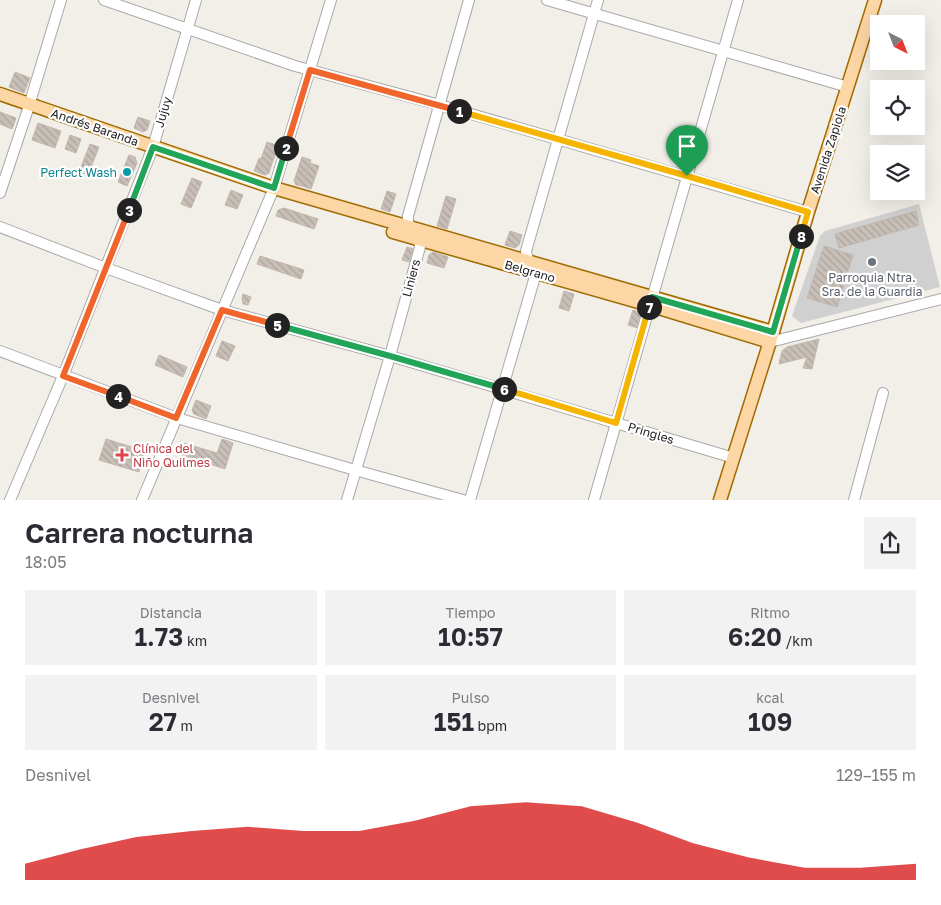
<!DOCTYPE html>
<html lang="es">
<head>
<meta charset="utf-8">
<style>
	:root { --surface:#fff; --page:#f2f2f3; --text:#2b2b33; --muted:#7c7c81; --accent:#d40000 }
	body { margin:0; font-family:"Golos Text",sans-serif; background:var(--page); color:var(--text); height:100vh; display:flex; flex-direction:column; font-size:19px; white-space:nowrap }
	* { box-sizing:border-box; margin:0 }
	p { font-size:16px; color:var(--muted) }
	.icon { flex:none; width:28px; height:28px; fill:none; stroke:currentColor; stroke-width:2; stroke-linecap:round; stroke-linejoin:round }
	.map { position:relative; height:500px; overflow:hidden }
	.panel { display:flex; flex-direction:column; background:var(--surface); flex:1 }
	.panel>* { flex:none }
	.needle { width:32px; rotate:138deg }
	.controls { position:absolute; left:870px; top:15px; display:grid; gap:10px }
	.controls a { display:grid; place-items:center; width:55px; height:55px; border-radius:0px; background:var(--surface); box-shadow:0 5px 20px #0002; font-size:25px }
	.pin { position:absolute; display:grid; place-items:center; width:42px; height:42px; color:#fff; margin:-51px -21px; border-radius:50% 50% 50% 0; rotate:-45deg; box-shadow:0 0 5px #0007 }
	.pin .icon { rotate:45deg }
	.km { position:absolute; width:25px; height:25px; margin:-12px; border-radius:50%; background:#222; color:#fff; font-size:14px; line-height:25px; text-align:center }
	.round { display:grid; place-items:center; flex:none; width:52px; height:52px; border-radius:0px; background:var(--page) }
	.overview { display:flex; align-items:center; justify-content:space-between; height:85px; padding:0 25px }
	h1 { font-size:28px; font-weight:600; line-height:38px }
	.figures { display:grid; grid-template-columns:repeat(3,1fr); gap:8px; height:85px; padding:5px 25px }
	.figures div { display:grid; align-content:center; border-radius:0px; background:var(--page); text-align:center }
	.figures b { font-size:25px; font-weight:600 }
	.figures small { font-size:14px; font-weight:400 }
	.figures p { font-size:14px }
	.chart { height:140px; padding:10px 25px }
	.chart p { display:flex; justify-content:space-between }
	.chart svg { width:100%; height:90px; margin-top:5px; fill:var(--accent); opacity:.7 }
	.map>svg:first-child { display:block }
</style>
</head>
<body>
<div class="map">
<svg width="941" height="500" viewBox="0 0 941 500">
	<defs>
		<pattern id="building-back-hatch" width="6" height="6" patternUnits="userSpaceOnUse" patternTransform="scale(1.25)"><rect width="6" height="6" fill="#c7bfb8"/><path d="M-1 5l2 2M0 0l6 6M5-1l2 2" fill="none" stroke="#aba49e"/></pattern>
	</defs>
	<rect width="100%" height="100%" fill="#f2efe9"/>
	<polygon fill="#d0d0d0" points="919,204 940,287 801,323 792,316 820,236 825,231"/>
	<g fill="url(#building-back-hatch)" stroke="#c4b6ab">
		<polygon points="15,72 30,78 24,93 9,87"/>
		<polygon points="0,112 16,118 12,129 0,124"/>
		<polygon points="138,117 150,121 147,130 143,132 134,128"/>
		<polygon points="38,123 61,131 55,148 32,140"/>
		<polygon points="70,135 81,139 76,153 65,149"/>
		<polygon points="267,142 279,146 272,163 261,159"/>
		<polygon points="90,144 99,147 88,175 79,172"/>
		<polygon points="129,155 135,157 137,163 127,186 118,182"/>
		<polygon points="302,157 311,160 307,172 298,169"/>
		<polygon points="259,158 272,163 269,173 265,175 254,171"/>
		<polygon points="310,163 319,166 311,189 302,186"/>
		<polygon points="298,169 307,172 302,186 296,185 294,181"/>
		<polygon points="192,178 202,182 191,208 181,204"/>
		<polygon points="231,190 243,195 237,209 225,205"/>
		<polygon points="387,191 396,194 390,212 381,209"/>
		<polygon points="446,196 456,199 447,229 437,226"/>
		<polygon points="284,208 318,219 314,229 276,216 278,210"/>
		<polygon points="916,211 919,225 839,248 835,234"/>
		<polygon points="510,231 522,235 519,245 515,248 505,245"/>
		<polygon points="824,246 853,255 837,307 807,298"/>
		<polygon points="407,247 413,249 409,262 402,260"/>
		<polygon points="433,252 448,257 444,268 427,263 429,255"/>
		<polygon points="260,256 304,270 301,279 257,264"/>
		<polygon points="564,291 574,294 569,311 559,308"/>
		<polygon points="243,294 251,297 248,305 243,304 242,299"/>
		<polygon points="633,310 643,313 638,328 628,325"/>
		<polygon points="819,339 812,369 803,368 807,357 779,364 782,351 787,347"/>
		<polygon points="222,341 235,346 228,361 216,356"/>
		<polygon points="159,355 187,367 183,377 155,365"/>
		<polygon points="196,400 211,406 206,419 194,414 192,410"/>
		<polygon points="106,439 145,451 139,472 99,460"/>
		<polygon points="222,439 233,443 225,469 176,453 180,442 217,453"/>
	</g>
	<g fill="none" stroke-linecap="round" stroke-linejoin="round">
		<g stroke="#a9a9a9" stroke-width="12">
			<g id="minor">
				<polyline points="104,0 295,66 440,105 808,212"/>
				<polyline points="547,0 848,87"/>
				<polyline points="0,193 27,112 61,0"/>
				<polyline points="0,227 106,268 222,310 390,356 734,458"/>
				<polyline points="770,342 941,299"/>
				<polyline points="0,351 177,418 355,470 463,500"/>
				<polyline points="10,500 63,376 153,147 196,0"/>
				<polyline points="142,500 274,188 331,0"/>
				<path d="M347,500L390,356L420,247C420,235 406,229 408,216L469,0"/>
				<path d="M470,500L534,280C536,266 527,263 526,251L598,0"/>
				<polyline points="594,500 738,0"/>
				<polyline points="854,500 883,393"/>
			</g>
		</g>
		<g stroke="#a06b00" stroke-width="15">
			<g id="major">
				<polyline points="0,94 274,188 773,332"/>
				<polyline points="393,232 649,305 770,342"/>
				<polyline points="720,500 773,332 808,212 875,0"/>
			</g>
		</g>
		<use href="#minor" stroke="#fff" stroke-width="10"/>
		<use href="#major" stroke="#fcd6a4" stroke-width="12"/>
	</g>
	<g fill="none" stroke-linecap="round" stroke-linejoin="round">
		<g stroke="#fff" stroke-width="10">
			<polyline id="split-1" points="459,111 687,176"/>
		</g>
		<g stroke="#fff" stroke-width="10">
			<polyline id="split-2" points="286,148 310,70 459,111"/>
		</g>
		<g stroke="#fff" stroke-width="10">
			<polyline id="split-3" points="129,210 153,147 274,188 286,148"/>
		</g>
		<g stroke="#fff" stroke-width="10">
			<polyline id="split-4" points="118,396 63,376 129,210"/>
		</g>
		<g stroke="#fff" stroke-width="10">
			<polyline id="split-5" points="118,396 176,418 222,310 277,325"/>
		</g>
		<g stroke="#fff" stroke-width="10">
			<polyline id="split-6" points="277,325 390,356 504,389"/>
		</g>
		<g stroke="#fff" stroke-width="10">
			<polyline id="split-7" points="504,389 616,423 649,307"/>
		</g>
		<g stroke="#fff" stroke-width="10">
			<polyline id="split-8" points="649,307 652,297 773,332 801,236"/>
		</g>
		<g stroke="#fff" stroke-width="10">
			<polyline id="split-9" points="687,176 808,212 801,236"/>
		</g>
		<use href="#split-1" stroke="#f5b400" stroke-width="6"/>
		<use href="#split-2" stroke="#f0652b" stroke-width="6"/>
		<use href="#split-3" stroke="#22a559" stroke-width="6"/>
		<use href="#split-4" stroke="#f0652b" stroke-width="6"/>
		<use href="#split-5" stroke="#f0652b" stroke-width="6"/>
		<use href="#split-6" stroke="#22a559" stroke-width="6"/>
		<use href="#split-7" stroke="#f5b400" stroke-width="6"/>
		<use href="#split-8" stroke="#22a559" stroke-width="6"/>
		<use href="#split-9" stroke="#f5b400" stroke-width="6"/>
	</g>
	<circle fill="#0f9aa8" stroke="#fff" stroke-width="2" cx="127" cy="172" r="5"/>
	<circle fill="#6b7280" stroke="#fff" stroke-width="2" cx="872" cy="262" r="5"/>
	<path fill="#e0444e" stroke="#fff" stroke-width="2" d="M119.5 447.5h5v5h5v5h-5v5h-5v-5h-5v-5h5z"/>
	<g text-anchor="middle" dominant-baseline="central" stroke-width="4.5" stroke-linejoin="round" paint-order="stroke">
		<g font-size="12" fill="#222" stroke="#fff">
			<text transform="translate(163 112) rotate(-74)">Jujuy</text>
			<text transform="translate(95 127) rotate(19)">Andrés Baranda</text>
			<text transform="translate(828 150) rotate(-72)">Avenida Zapiola</text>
			<text transform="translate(530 271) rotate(16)">Belgrano</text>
			<text transform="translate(411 278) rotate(-75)">Liniers</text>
			<text transform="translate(651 433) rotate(17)">Pringles</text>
		</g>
		<g font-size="12" fill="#0d838f" stroke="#fff" text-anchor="end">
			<text x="117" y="172">Perfect Wash</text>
		</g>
		<g font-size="12" fill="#5b616d" stroke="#fff">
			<text x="872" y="277">Parroquia Ntra.<tspan x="872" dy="14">Sra. de la Guardia</tspan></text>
		</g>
		<g font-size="12" fill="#be3a42" stroke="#fff" text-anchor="start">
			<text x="133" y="448">Clínica del<tspan x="133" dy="14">Niño Quilmes</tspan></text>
		</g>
	</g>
</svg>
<div class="controls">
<a><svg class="needle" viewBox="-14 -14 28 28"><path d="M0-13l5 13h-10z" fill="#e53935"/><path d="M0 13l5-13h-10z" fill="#7c7c81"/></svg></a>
<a><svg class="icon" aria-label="locate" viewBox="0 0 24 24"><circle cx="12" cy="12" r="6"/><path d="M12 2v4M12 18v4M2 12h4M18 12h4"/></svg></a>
<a><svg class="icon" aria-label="layers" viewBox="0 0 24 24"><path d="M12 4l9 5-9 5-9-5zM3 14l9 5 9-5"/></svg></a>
</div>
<div class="pin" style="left:687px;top:176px;background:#1e9e55"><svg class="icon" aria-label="arrive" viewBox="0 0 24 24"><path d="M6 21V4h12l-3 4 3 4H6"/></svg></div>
<b class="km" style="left:459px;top:111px">1</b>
<b class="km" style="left:286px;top:148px">2</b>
<b class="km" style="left:129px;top:210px">3</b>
<b class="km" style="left:118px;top:396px">4</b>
<b class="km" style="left:277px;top:325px">5</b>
<b class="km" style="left:504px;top:389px">6</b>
<b class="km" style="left:649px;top:307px">7</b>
<b class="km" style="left:801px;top:236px">8</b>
</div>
<section class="panel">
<div class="overview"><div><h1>Carrera nocturna</h1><p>18:05</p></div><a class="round"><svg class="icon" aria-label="share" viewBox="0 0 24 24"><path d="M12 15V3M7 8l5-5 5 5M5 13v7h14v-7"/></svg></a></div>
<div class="figures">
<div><p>Distancia</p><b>1.73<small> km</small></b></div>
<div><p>Tiempo</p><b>10:57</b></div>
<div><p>Ritmo</p><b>6:20<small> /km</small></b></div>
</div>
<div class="figures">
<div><p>Desnivel</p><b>27<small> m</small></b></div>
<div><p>Pulso</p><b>151<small> bpm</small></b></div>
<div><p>kcal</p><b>109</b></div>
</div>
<div class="chart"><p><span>Desnivel</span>129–155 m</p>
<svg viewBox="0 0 160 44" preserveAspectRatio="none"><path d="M0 44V36L10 29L20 23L30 20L40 18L50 20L60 20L70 15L80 8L90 6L100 8L110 16L120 26L130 33L140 38L150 38L160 36V44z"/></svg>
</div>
</section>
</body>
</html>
